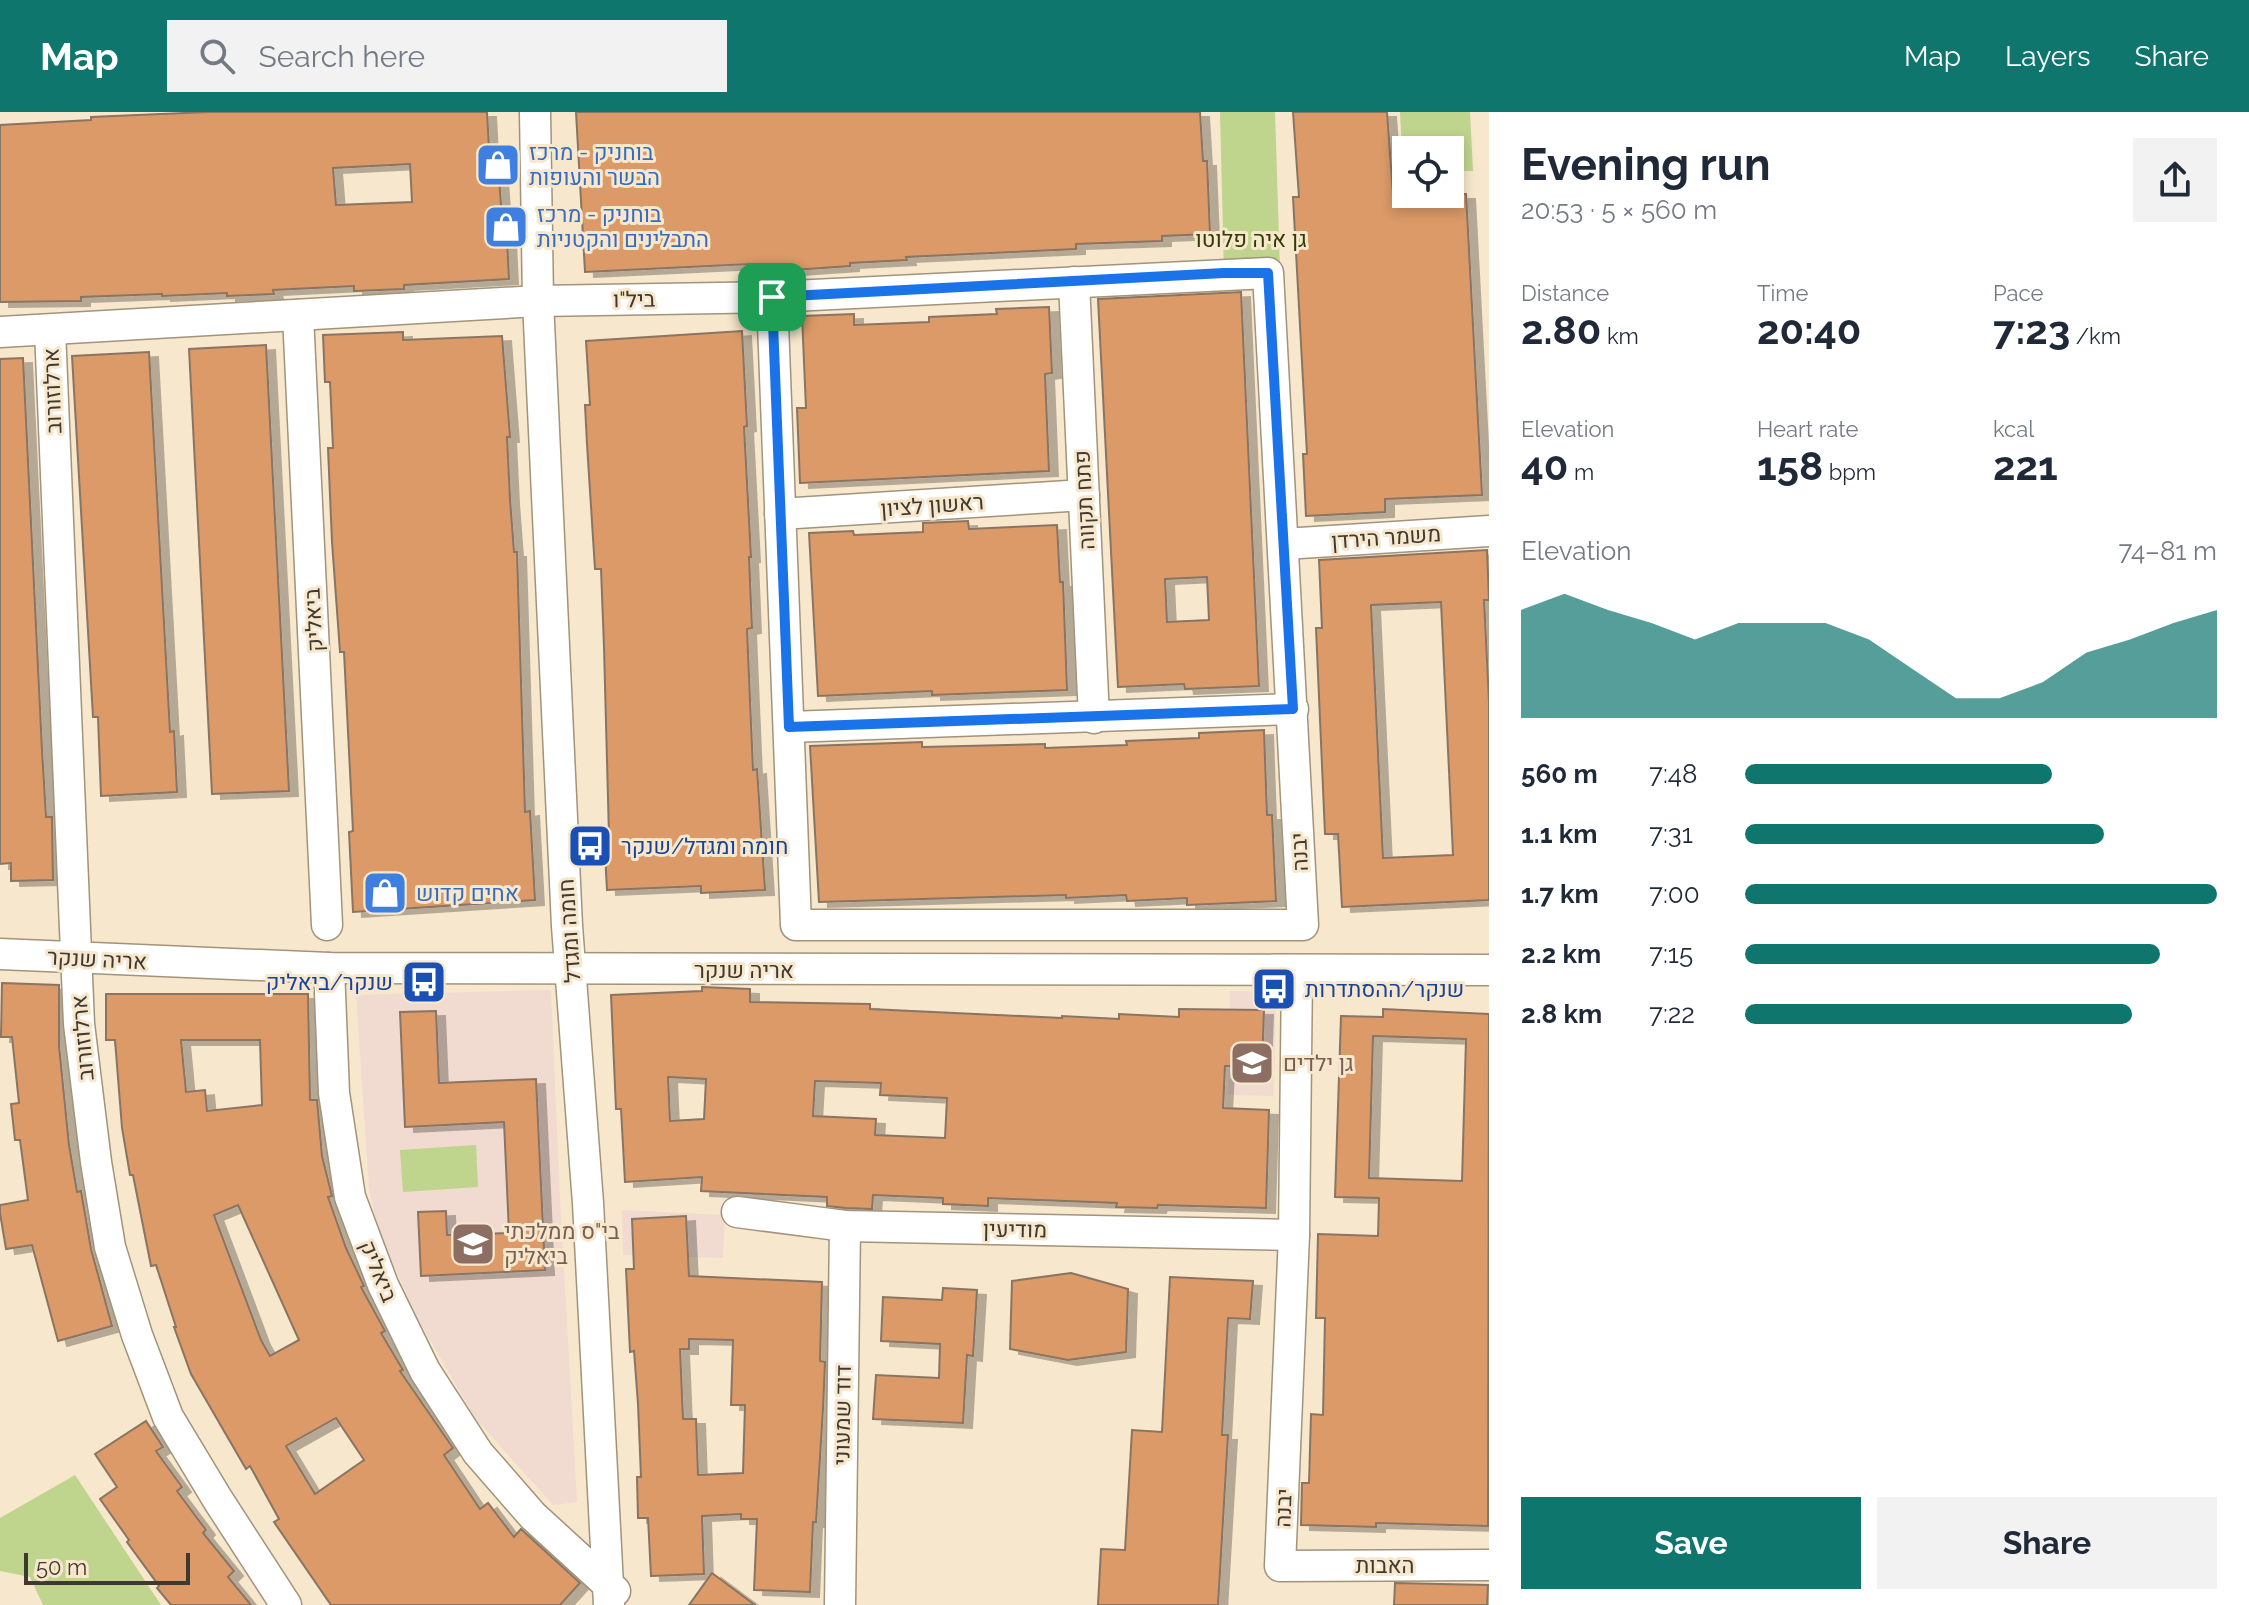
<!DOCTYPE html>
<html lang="en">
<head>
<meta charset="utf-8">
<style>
	:root { --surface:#fff; --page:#f2f2f3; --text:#1f2937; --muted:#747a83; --accent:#0f766e }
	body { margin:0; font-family:Raleway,Heebo,sans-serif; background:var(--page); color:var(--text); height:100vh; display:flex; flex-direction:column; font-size:30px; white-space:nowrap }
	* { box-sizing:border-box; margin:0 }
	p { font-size:26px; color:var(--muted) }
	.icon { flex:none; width:44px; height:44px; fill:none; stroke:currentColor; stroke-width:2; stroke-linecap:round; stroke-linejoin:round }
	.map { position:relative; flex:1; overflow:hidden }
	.sheet { display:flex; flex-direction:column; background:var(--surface); width:760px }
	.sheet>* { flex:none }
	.fabs { position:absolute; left:1392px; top:24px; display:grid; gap:16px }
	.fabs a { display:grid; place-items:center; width:72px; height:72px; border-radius:0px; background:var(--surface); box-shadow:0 4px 12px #0003; font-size:40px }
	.scale { position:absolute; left:24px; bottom:20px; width:166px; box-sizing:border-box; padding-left:8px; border:4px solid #40392f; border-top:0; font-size:22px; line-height:28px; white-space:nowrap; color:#40392f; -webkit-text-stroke:6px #f7e7cd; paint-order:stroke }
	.pin { position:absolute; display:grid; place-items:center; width:68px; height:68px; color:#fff; margin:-34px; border-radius:16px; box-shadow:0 4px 12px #0006 }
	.round { display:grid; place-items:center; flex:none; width:84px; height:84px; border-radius:0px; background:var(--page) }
	.overview { display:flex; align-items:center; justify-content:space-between; height:136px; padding:0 32px }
	h1 { font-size:44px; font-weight:700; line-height:60px }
	.figures { display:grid; grid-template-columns:repeat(3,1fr); gap:12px; height:136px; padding:8px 32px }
	.figures div { display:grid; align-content:center }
	.figures b { font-size:40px; font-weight:700 }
	.figures small { font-size:22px; font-weight:400 }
	.figures p { font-size:22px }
	.chart { height:224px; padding:16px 32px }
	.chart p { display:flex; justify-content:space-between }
	.chart svg { width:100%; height:144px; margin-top:8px; fill:var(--accent); opacity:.7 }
	.cta { display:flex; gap:16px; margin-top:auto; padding:16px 32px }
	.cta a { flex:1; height:92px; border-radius:0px; background:var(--accent); color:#fff; font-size:32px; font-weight:700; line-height:92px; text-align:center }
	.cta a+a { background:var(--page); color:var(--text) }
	ul { padding:0 32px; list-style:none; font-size:26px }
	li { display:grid; grid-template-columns:128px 96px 1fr; align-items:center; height:60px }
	li i { height:20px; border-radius:10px; background:var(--accent) }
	header { display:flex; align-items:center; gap:48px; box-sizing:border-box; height:112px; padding:0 40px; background:var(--accent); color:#fff }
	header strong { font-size:38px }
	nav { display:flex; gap:44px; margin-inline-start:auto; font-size:28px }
	.search { width:560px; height:72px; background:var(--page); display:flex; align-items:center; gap:20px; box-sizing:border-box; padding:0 28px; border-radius:0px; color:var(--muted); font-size:30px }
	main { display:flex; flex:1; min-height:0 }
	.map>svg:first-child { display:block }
</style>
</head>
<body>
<header>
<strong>Map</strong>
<div class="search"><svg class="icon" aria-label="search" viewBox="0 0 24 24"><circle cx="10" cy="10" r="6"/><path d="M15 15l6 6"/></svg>Search here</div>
<nav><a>Map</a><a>Layers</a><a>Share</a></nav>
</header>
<main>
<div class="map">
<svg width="1489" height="1493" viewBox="0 0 1489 1493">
	<defs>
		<filter id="shadow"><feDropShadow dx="9" dy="5" stdDeviation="0" flood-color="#0004"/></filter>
	</defs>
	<rect width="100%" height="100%" fill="#f7e7cd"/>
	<g fill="#f1dacf">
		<polygon points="551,878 560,1087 577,1390 553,1393 475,1306 418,1207 379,1122 369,1076 356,883"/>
		<polygon points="1230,879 1276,880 1274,984 1228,983"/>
		<polygon points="622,1098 725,1103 723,1146 623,1143"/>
	</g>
	<g fill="#bfd48c">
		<polygon points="1220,0 1275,0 1280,158 1224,161"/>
		<polygon points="1400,0 1470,0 1473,59 1450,59 1450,38 1406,38 1406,60 1403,60"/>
		<polygon points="476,1033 478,1075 403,1080 400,1038"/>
		<polygon points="75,1363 161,1493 43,1493 30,1465 0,1459 0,1406"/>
	</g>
	<g fill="#db9a68" stroke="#8a7463" stroke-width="2" fill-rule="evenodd" filter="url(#shadow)">
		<path d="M208,0H487L489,37L497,36L502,107H506L509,167L404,173V177L354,179V174L273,178L274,182L227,184V181L162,184V182L81,185V189L0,190V13L91,8V5ZM410,52L412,90L336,93L333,56Z"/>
		<polygon points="576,0 1200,0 1203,49 1207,49 1210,122 1162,124 1162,129 1076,132 1076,137 906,145 907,148 850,151 850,154 793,158 751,160 750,152 585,160"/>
		<polygon points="1293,0 1387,0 1393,83 1466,82 1482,383 1385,387 1385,400 1306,404 1303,342 1307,342 1293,85 1299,85"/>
		<path d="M1241,180L1259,574L1185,577L1184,572L1118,575L1098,187ZM1207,465L1209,508L1167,510L1165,467Z"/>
		<polygon points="1049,195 1052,261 1045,262 1049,359 800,371 797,296 806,296 802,204 854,202 854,213 929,210 929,205 997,202 996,197"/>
		<polygon points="742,219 747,314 744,315 751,445 749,445 752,516 747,517 750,589 753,658 757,657 765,778 701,781 701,774 607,778 604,724 609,724 604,535 601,457 595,457 587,332 585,293 590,293 586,229"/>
		<polygon points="403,220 403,228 502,224 510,325 507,325 510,387 514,440 517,440 525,700 530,699 535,788 353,800 349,720 353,719 344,540 340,540 332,430 328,336 333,336 330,270 325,270 323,223"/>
		<polygon points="266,233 289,679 212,682 189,237"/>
		<polygon points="149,240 170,620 174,619 177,680 101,684 98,605 93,605 72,244"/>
		<polygon points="23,246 42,638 46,705 52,705 53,768 11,769 11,751 0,752 0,247"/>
		<polygon points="968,409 969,417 1057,413 1060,470 1063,470 1067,578 932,583 932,579 818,584 809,421 853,419 854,423 923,420 923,411"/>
		<path d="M1487,438L1489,488H1484L1489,589V788L1342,795L1338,722H1325L1316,516H1322L1319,448ZM1441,490L1453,743L1383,746L1371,493Z"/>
		<polygon points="1264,618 1267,703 1272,703 1276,789 1187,793 1187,786 1127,789 1126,783 1066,786 1066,783 819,790 810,634 922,630 922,635 1045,632 1045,636 1127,633 1126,629 1199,626 1199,621"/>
		<polygon points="2,871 59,873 59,934 69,1033 77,1080 81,1079 91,1137 112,1214 58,1229 32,1133 6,1137 0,1101 0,1093 28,1088 20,1028 15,1028 11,992 19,991 12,925 1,925"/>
		<path d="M702,875L750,877V890L870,892V897L1062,906V904L1119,907V902L1179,905V897L1264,898L1262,954H1225L1223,996L1269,998L1266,1096L1158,1093L1157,1096L1116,1095L1117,1091L988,1086V1094L943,1092V1086L873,1083L872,1097L846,1096L827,1094V1085L701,1079L702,1065L625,1070L621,997H616L611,883L702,879ZM668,965L706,967L704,1007L670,1009ZM815,969L881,971L880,983L947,986L945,1026L875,1023L876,1007L813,1004Z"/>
		<path d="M106,882H308L310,988H317L322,1044L332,1084L328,1085L346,1136L364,1174L361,1175L385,1219L381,1221L403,1258L400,1259L453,1336L444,1343L480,1397L488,1391L514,1425L521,1417L580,1471L560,1493H331L274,1410L279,1407L250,1354L246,1357L191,1262L174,1215H176L156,1153L151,1154L133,1063H130L122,1016L115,928H106ZM181,928H260L262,993L207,999L205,978L186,980ZM238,1093L299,1228L270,1244L261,1228L214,1103ZM336,1306L364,1348L315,1382L286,1334Z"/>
		<path d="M1383,897L1489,902L1488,1414L1376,1411V1415L1301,1413L1302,1371H1309L1311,1302L1323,1303L1325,1206H1316L1318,1122L1378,1124L1379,1086L1335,1085L1341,904L1383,905ZM1373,924L1466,927L1462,1069L1369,1066Z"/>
		<polygon points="436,899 439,971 536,967 545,1158 421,1164 418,1100 446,1099 447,1123 509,1121 504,1010 405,1015 400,900"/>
		<path d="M686,1104L689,1164L822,1170L820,1249L825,1250L823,1296L816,1410H813L810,1480L754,1478L757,1407H741V1402L702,1404L704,1462L651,1464L648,1406H638L637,1365H641L638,1292L634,1239L630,1240L626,1157H634L632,1107ZM689,1227L733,1228L731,1293H745L743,1361L698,1363L696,1307H683L680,1237H689Z"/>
		<polygon points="1071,1161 1128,1177 1126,1240 1068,1248 1010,1237 1012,1169"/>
		<polygon points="1170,1165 1253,1169 1250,1207 1228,1206 1222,1323 1228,1323 1218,1493 1098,1493 1101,1437 1125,1438 1132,1318 1162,1320"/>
		<polygon points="943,1176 977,1178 973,1244 967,1243 963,1311 873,1307 876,1263 939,1266 940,1232 881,1229 883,1185 942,1188"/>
		<polygon points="146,1309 163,1335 156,1339 182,1375 177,1379 206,1418 203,1421 234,1459 228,1465 251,1493 171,1493 157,1476 159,1474 127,1430 129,1428 100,1387 117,1375 95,1342"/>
		<polygon points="712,1461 755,1493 689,1493"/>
		<polygon points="1395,1471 1488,1473 1487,1493 1394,1493"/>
	</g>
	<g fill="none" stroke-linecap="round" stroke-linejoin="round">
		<g stroke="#a2937b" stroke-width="33">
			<g id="minor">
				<polyline points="535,0 538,189 567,814 588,1091 609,1493"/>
				<polyline points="1074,170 1094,606"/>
				<polyline points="298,203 327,813"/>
				<polyline points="50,218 79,912 96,1050 110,1135 137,1223 168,1305 218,1388 286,1493"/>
				<polyline points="0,220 538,189 772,185 1268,161 1303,813 796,813 772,185"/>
				<polyline points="780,402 1084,383"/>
				<polyline points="1284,432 1489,419"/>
				<polyline points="789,615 1293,597"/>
				<polyline points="0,842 329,856 1489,858"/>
				<polyline points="329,856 334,981 350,1085 383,1173 425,1259 478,1341 533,1404 615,1479"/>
				<polyline points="1297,859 1294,1123 1280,1454 1489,1453"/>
				<polyline points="737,1100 845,1114 1294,1123"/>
				<polyline points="840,1493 845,1114"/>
			</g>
		</g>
		<use href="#minor" stroke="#fff" stroke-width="30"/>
	</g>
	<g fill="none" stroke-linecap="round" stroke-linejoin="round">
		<g stroke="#fff" stroke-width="16">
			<polygon id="route" points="1224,161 1268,161 1293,597 789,615 772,185"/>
		</g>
		<use href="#route" stroke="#1a73e8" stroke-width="10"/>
	</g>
	<defs>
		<g id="shop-square" transform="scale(2.3)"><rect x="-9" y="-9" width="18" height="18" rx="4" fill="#3f7fe0" stroke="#f7e7cd"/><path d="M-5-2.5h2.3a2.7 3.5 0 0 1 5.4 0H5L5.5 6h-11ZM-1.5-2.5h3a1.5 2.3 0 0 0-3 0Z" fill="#fff"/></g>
		<g id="bus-square" transform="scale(2.3)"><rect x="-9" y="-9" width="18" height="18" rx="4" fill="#1a4fb4" stroke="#f7e7cd"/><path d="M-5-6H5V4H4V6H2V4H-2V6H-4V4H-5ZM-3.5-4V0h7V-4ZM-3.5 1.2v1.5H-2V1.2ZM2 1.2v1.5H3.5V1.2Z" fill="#fff"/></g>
		<g id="school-square" transform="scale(2.3)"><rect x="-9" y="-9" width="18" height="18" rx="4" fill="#8d6e63" stroke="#f7e7cd"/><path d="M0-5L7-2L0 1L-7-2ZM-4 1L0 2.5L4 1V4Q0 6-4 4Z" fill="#fff"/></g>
	</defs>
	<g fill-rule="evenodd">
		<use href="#shop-square" x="498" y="53"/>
		<use href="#shop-square" x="506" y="115"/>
		<use href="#bus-square" x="590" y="734"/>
		<use href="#shop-square" x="385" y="781"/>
		<use href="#bus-square" x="424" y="870"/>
		<use href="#bus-square" x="1274" y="877"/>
		<use href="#school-square" x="1252" y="951"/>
		<use href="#school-square" x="473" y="1132"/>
	</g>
	<g text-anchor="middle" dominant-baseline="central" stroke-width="6" stroke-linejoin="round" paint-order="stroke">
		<g font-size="22" fill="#366cbe" stroke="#f7e7cd" text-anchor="start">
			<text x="529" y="40">בוחניק - מרכז<tspan x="529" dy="25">הבשר והעופות</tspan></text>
			<text x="537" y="102">בוחניק - מרכז<tspan x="537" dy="25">התבלינים והקטניות</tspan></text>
			<text x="416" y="781">אחים קדוש</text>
		</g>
		<g font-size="22" fill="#2f3b01" stroke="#f7e7cd">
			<text x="1251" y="127">גן איה פלוטו</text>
		</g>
		<g font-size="22" fill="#40392f" stroke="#f7e7cd">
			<text transform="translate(634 187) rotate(-1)">ביל"ו</text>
			<text transform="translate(52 279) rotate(-92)">ארלוזורוב</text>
			<text transform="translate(1084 388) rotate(-93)">פתח תקווה</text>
			<text transform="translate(932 393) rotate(-4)">ראשון לציון</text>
			<text transform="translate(1386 425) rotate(-4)">משמר הירדן</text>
			<text transform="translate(313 508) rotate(-93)">ביאליק</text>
			<text transform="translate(1299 740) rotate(-93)">יבנה</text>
			<text transform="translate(569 819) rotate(-94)">חומה ומגדל</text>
			<text transform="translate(97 847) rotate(3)">אריה שנקר</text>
			<text x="744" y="858">אריה שנקר</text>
			<text transform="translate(82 926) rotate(-95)">ארלוזורוב</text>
			<text transform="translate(1015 1117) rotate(1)">מודיעין</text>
			<text transform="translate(379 1159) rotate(68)">ביאליק</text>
			<text transform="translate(842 1303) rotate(-89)">דוד שמעוני</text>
			<text transform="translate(1283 1396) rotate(-88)">יבנה</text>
			<text x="1385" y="1453">האבות</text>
		</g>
		<g font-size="22" fill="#164399" stroke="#f7e7cd" text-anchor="start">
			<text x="621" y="734">חומה ומגדל/שנקר</text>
			<text x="393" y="870" text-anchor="end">שנקר/ביאליק</text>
			<text x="1305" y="877">שנקר/ההסתדרות</text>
		</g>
		<g font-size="22" fill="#785e54" stroke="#f7e7cd" text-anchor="start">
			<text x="1283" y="951">גן ילדים</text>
			<text x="504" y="1119">בי"ס ממלכתי<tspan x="504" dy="25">ביאליק</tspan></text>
		</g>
	</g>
</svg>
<div class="fabs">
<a><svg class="icon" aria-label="locate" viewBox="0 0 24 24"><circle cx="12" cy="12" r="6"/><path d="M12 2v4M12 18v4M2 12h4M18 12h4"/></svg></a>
</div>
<div class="scale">50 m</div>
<div class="pin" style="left:772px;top:185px;background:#1e9e55"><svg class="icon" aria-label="arrive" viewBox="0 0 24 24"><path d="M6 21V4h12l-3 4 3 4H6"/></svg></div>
</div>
<section class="sheet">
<div class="overview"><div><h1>Evening run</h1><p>20:53 · 5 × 560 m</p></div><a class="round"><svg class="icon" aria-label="share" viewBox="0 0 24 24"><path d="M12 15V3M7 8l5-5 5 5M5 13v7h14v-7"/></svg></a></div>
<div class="figures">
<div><p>Distance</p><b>2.80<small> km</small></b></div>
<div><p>Time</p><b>20:40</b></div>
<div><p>Pace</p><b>7:23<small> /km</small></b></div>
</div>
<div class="figures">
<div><p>Elevation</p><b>40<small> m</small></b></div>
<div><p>Heart rate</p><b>158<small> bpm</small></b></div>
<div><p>kcal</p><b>221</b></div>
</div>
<div class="chart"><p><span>Elevation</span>74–81 m</p>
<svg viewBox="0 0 160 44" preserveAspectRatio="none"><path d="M0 44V11L10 6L20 11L30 15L40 20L50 15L60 15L70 15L80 20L90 29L100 38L110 38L120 33L130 24L140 20L150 15L160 11V44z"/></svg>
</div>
<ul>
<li><b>560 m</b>7:48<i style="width:65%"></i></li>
<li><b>1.1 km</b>7:31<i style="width:76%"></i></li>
<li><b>1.7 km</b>7:00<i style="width:100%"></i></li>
<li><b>2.2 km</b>7:15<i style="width:88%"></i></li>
<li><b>2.8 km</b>7:22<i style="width:82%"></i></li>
</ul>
<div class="cta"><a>Save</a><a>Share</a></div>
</section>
</main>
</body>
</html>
